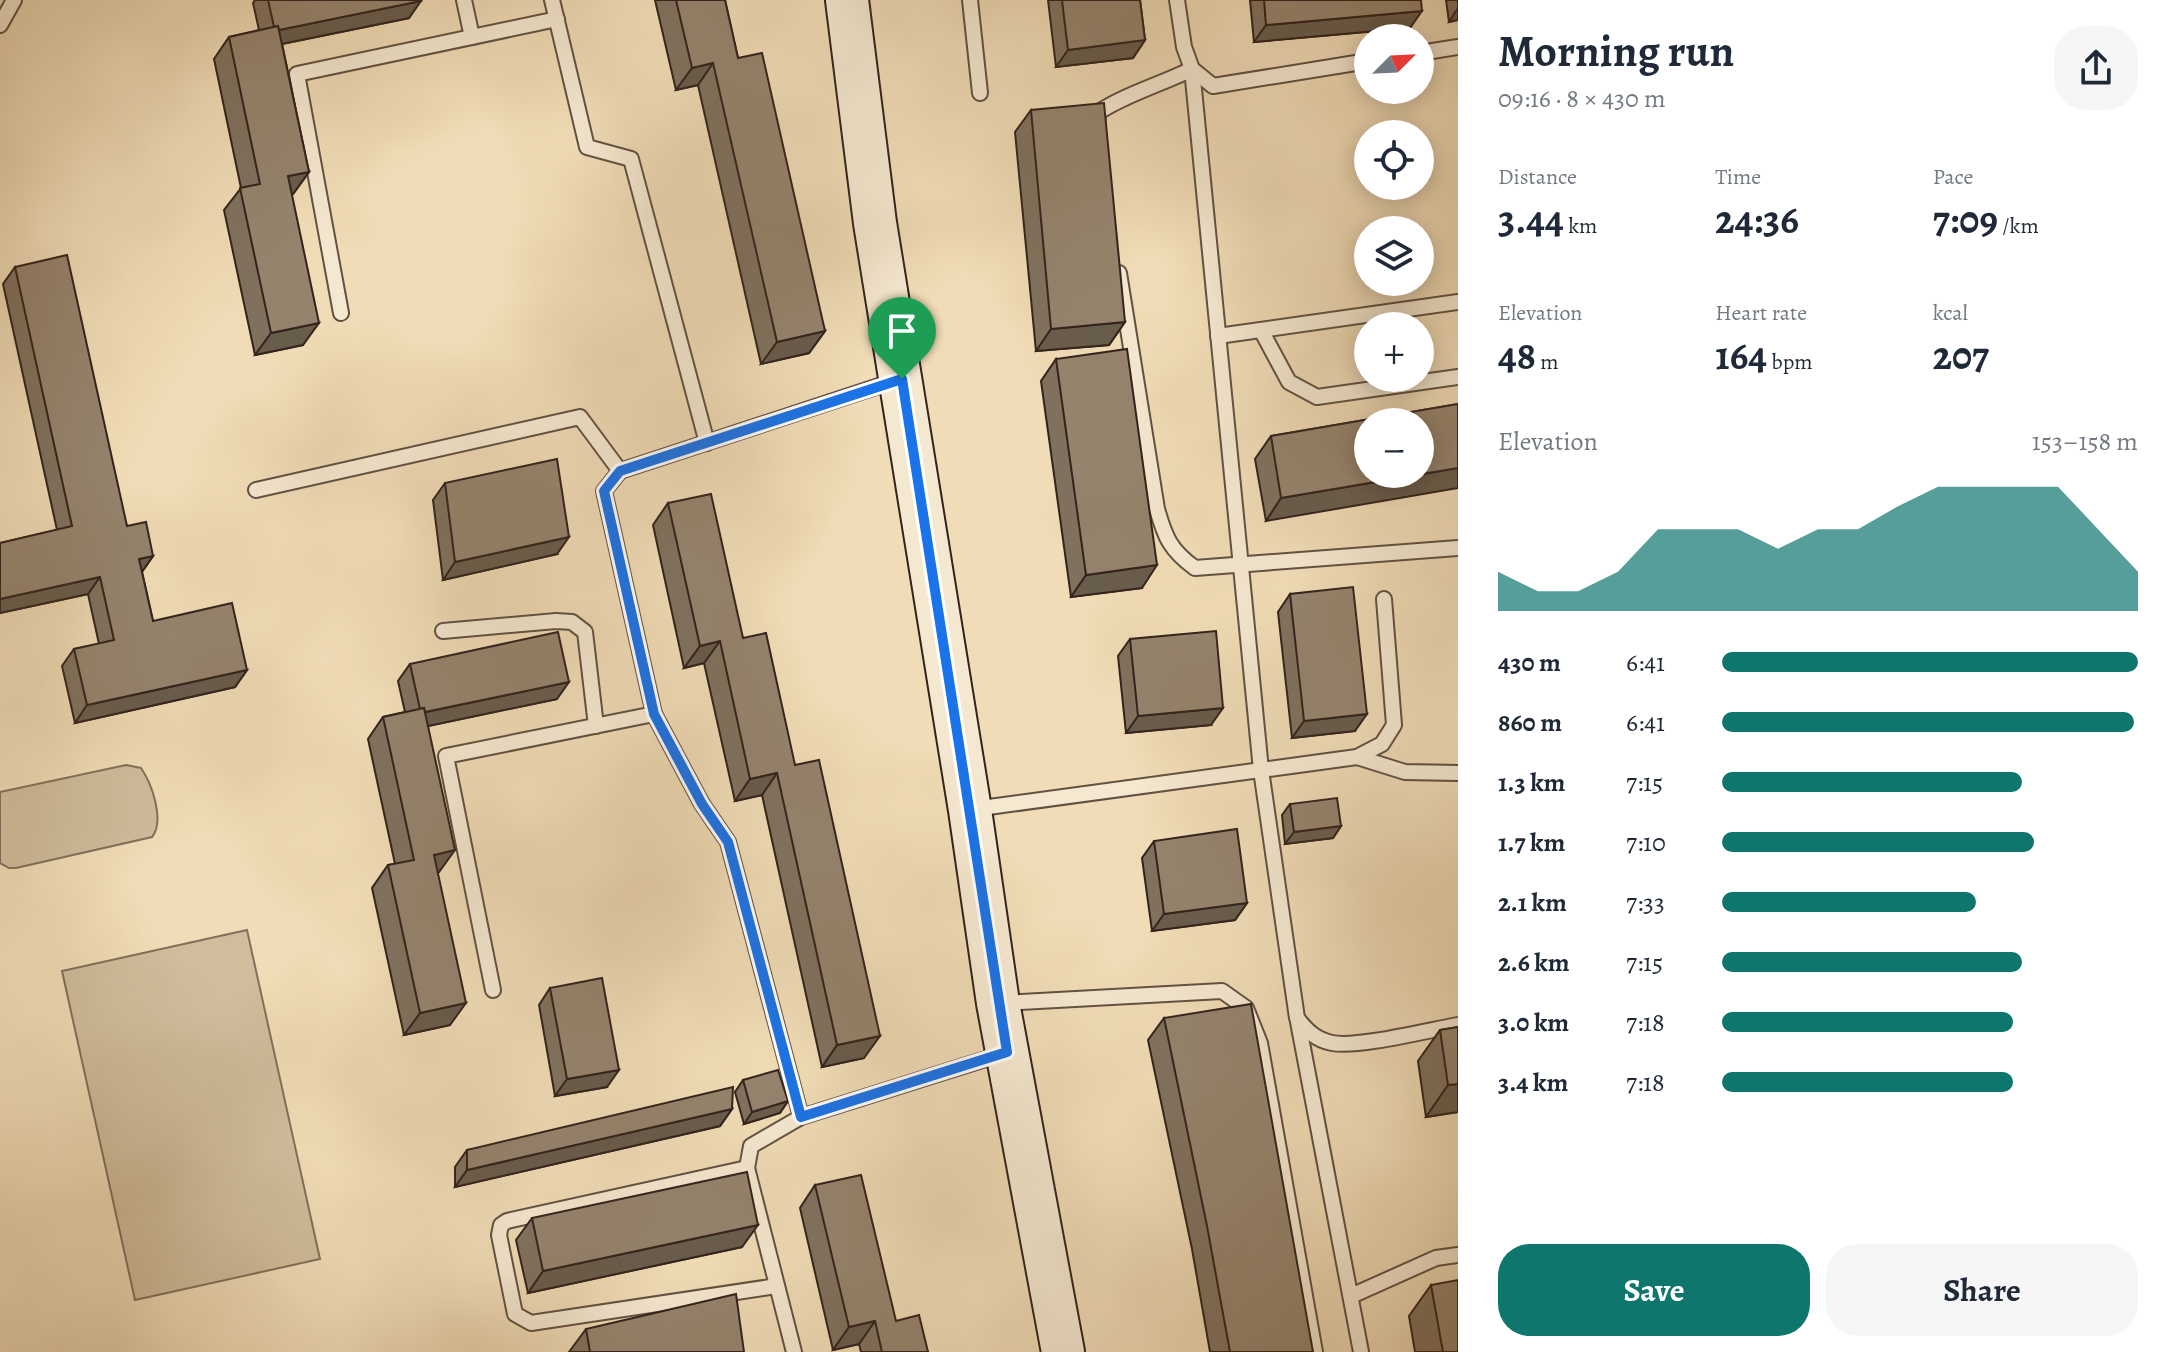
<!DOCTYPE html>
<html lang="en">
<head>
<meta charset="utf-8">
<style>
	:root { --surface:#fff; --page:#f6f6f7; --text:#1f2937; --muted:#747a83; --accent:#0f766e }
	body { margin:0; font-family:Alegreya,serif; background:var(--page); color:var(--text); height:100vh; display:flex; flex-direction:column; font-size:30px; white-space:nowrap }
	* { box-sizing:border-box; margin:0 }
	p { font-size:26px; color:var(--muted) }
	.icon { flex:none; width:44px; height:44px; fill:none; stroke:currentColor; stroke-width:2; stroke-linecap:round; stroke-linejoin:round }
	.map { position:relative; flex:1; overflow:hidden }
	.sheet { display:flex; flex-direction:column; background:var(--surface); width:720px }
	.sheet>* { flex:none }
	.needle { width:52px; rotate:66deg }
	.fabs { position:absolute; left:1354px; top:24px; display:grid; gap:16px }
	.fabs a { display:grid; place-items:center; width:80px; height:80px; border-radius:50%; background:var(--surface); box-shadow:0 4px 20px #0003; font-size:40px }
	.pin { position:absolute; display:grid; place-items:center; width:68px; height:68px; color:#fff; margin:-82px -34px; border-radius:50% 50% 50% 0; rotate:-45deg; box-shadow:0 0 8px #0007 }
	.pin .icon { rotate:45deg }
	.round { display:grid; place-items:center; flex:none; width:84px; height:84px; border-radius:32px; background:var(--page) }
	.overview { display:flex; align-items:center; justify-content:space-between; height:136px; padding:0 40px }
	h1 { font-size:44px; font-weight:600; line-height:60px }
	.metrics { display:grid; grid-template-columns:repeat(3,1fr); gap:12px; height:136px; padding:8px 40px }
	.metrics div { display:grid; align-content:center }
	.metrics b { font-size:40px; font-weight:600 }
	.metrics small { font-size:22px; font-weight:400 }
	.metrics p { font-size:22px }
	.chart { height:224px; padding:16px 40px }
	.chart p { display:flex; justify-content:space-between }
	.chart svg { width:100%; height:144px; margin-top:8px; fill:var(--accent); opacity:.7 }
	.cta { display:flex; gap:16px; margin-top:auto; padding:16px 40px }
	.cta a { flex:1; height:92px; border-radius:32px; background:var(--accent); color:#fff; font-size:32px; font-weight:600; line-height:92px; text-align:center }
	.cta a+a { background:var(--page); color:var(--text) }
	ul { padding:0 40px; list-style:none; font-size:26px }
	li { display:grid; grid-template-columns:128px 96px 1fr; align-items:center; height:60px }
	li i { height:20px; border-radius:10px; background:var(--accent) }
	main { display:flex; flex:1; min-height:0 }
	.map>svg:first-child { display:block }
</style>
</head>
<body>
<main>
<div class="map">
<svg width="1458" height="1352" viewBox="0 0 1458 1352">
	<rect width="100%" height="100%" fill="#f0dcb6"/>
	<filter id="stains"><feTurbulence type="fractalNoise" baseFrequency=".0025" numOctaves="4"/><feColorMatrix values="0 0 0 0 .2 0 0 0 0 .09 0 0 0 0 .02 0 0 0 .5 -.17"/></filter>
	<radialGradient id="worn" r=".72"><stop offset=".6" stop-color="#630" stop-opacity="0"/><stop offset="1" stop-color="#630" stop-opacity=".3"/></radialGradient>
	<g fill="#d0bd9c" stroke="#82705c" stroke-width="2">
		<path d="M126,765L141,768C152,784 165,821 152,837L16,868H9L0,863V792Z"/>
		<polygon points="247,930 320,1259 135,1300 62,971"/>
	</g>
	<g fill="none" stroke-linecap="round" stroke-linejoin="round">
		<g stroke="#625143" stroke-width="18">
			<g id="lane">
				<polyline points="464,0 472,37"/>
				<polyline points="552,0 587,147 631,159 707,443"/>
				<polyline points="970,0 980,93"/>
				<polyline points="1177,0 1184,47 1192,69 1213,86 1368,61"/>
				<polyline points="0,25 14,0"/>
				<polyline points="1420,53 1458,47"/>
				<path d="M1097,122L1099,112C1126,94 1162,84 1192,69L1261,770L1297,1018C1306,1030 1316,1040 1332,1043C1358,1048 1429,1030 1458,1025"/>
				<path d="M1119,273L1157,509C1165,537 1170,550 1195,568L1458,548"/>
				<polyline points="341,313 297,74 557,19"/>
				<polyline points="1261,330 1289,382 1317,397 1458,377"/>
				<polyline points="1218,336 1458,302"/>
				<polyline points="620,471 604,491 654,714"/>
				<polyline points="256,490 580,417 620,471 897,380"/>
				<polyline points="443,631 556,621 572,622 585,632 596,726"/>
				<polyline points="1357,757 1405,772 1458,773"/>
				<polyline points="974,809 1357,757 1382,744 1394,725 1384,599"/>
				<polyline points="493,990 446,756 654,714 702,804 728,842 801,1117"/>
				<polyline points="1002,1003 1222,991 1246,1008 1260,1043 1315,1352"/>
				<polyline points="1298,1022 1361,1352"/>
				<polyline points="747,1168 507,1221 501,1225 499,1235 515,1314 531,1323 777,1286"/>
				<polyline points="1351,1296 1436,1258 1458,1255"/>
				<polyline points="794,1352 747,1168 751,1146 801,1117 1005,1053"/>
			</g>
		</g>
		<g stroke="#33231d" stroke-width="46">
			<polyline id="secondary" points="847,0 875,223 970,810 998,1003 1063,1352"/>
		</g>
		<use href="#lane" stroke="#f5e8d0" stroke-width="14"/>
		<use href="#secondary" stroke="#f5e8d0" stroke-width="42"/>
	</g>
	<g fill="#80715e" stroke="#33231d" stroke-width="2">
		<polygon points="255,0 420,0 409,18 282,44 309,172 293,194 291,194 303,345 255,355 224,210 241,188 214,59 229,37 259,30 253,3"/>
		<polygon points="655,0 725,0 738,58 825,331 809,353 761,364 698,85 676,90"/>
		<polygon points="1048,0 1140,0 1145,40 1133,58 1056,67"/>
		<polygon points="1250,0 1421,0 1410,28 1254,42"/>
		<polygon points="1446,0 1458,0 1458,20 1449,22"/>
		<polygon points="1031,110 1125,322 1109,345 1036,351 1015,132"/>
		<polygon points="15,267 127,526 153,556 142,572 153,621 247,670 235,687 75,723 62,666 74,649 99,644 88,594 0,613 0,543 57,530 3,284"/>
		<polygon points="1056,359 1142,588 1071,597 1041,381"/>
		<polygon points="1458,404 1266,521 1255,459 1271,436"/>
		<polygon points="445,483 557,554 443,580 433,500"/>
		<polygon points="668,503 743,638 795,765 864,1058 822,1067 762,795 735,801 704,663 684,668 653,525"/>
		<polygon points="1290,594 1355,731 1292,738 1278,612"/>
		<polygon points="1130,639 1211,725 1126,733 1118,656"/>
		<polygon points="410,664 557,699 428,726 439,872 437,873 450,1025 404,1035 372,888 388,865 395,864 368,739 383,717 405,712 398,681"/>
		<polygon points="1290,804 1341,826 1333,838 1285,844 1282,815"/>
		<polygon points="1154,841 1247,903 1235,920 1152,931 1142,858"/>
		<polygon points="550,988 607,1087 555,1096 539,1005"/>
		<polygon points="1164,1018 1313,1352 1210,1352 1192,1249 1148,1040"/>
		<polygon points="1458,1027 1458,1112 1426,1117 1418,1061 1440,1030"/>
		<polygon points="743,1080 788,1101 780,1113 744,1124 735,1092"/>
		<polygon points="732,1109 720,1126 455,1187 455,1167 467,1150"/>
		<polygon points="815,1185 896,1321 928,1352 861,1352 859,1344 833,1350 800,1208"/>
		<polygon points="532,1218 742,1247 528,1293 516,1240"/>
		<polygon points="1431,1285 1458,1352 1415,1352 1409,1316"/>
		<polygon points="586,1329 744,1352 569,1352"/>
	</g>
	<g fill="#685c4c" stroke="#33231d" stroke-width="2">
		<polygon points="421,1 409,18 262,48 274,31"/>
		<polygon points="1458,8 1458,20 1449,22"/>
		<polygon points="1422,11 1410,28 1254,42 1266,25"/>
		<polygon points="1145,40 1133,58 1056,67 1068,50"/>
		<polygon points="713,63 698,85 676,90 692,68"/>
		<polygon points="309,172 293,194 272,199 288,176"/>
		<polygon points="1125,322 1109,345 1036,351 1051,329"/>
		<polygon points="319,323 303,345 255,355 271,333"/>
		<polygon points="825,331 809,353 761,364 777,342"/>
		<polygon points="1458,468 1458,488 1266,521 1281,498"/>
		<polygon points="569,537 557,554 443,580 455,562"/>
		<polygon points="153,556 141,573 139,559"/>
		<polygon points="1157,565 1142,588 1071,597 1086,575"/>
		<polygon points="100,577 88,594 0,613 0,599"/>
		<polygon points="720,641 704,663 684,668 700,646"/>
		<polygon points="247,670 235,687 75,723 87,705"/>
		<polygon points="569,682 557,699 409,730 421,713"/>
		<polygon points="1223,708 1211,725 1126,733 1138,716"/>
		<polygon points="1367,714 1355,731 1292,738 1304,721"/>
		<polygon points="777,773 762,795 735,801 750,779"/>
		<polygon points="1341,826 1333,838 1285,844 1294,832"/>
		<polygon points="455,850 439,872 418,877 434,855"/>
		<polygon points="1247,903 1235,920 1152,931 1164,914"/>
		<polygon points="466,1003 450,1025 404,1035 420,1013"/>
		<polygon points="880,1036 864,1058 822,1067 837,1045"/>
		<polygon points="619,1070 607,1087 555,1096 567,1079"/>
		<polygon points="1458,1084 1458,1112 1426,1117 1448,1085"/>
		<polygon points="788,1101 780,1113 744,1124 752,1112"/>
		<polygon points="732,1109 720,1126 455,1187 467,1170"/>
		<polygon points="758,1225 742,1247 528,1293 543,1271"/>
		<polygon points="875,1321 859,1344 833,1350 849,1327"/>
	</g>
	<g fill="#95836d" stroke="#33231d" stroke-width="2" fill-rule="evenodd">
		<polygon points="268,0 420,0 421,1 279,30 278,26 274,27"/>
		<polygon points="676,0 725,0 738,58 762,53 825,331 777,342 713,63 692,68"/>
		<polygon points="1062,0 1140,0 1145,40 1068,50"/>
		<polygon points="1264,0 1421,0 1422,11 1266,25"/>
		<polygon points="278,26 309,172 288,176 319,323 271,333 240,188 260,184 229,37"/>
		<polygon points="1104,103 1125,322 1051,329 1031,110"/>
		<polygon points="67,255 127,526 146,522 153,556 139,559 153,621 232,603 247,670 87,705 74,649 114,640 100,577 0,599 0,543 72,526 15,267"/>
		<polygon points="1127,349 1157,565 1086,575 1056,359"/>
		<path d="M1458,404V468L1281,498L1271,436ZM1368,422H1420V474H1368Z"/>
		<polygon points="557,459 569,537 455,562 445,483"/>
		<polygon points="711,494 743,638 766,633 795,765 819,760 880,1036 837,1045 777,773 750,779 720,641 700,646 668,503"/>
		<polygon points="1353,587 1367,714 1304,721 1290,594"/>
		<polygon points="1216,631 1223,708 1138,716 1130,639"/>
		<polygon points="558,632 569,682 425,712 424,708 420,709 410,664"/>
		<polygon points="424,708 455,850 434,855 466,1003 420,1013 388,865 414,860 383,717"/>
		<polygon points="1337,798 1341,826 1294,832 1290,804"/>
		<polygon points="1237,829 1247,903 1164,914 1154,841"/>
		<polygon points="602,978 619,1070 567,1079 550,988"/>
		<polygon points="1251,1004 1313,1352 1230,1352 1207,1226 1164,1018"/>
		<polygon points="1458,1027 1458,1084 1448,1085 1440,1030"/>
		<polygon points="778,1070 788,1101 752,1112 743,1080"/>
		<polygon points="733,1087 732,1109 467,1170 467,1150"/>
		<polygon points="747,1172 758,1225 543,1271 532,1218"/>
		<polygon points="861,1175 896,1321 919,1315 928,1352 882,1352 875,1321 849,1327 815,1185"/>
		<polygon points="1458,1280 1458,1352 1443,1352 1431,1285"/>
		<polygon points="736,1294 744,1352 590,1352 586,1329"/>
	</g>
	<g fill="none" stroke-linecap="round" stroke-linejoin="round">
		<g stroke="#fff" stroke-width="16">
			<polygon id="route" points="902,379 1007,1052 801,1117 728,842 702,804 654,714 604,491 620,471"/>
		</g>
		<use href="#route" stroke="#1a73e8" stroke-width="10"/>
	</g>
	<rect width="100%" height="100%" filter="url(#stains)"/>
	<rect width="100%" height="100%" fill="url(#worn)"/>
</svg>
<div class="fabs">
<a><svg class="needle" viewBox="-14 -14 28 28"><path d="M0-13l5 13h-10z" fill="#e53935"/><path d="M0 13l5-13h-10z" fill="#747a83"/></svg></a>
<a><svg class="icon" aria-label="locate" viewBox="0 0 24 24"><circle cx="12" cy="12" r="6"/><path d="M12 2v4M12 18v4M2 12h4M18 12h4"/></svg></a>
<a><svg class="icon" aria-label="layers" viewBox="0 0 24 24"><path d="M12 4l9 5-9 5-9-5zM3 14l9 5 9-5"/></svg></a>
<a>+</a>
<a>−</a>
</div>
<div class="pin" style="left:902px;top:379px;background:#1e9e55"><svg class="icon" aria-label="arrive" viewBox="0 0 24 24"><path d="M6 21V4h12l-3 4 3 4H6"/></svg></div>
</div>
<section class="sheet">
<div class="overview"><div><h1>Morning run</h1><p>09:16 · 8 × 430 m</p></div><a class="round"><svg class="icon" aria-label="share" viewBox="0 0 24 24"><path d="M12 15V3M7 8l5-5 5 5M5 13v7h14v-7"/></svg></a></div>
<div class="metrics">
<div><p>Distance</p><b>3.44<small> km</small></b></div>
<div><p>Time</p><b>24:36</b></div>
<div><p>Pace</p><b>7:09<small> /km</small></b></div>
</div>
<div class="metrics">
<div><p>Elevation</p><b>48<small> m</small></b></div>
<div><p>Heart rate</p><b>164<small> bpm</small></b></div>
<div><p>kcal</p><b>207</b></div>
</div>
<div class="chart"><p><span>Elevation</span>153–158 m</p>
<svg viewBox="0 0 160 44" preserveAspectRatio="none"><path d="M0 44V32L10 38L20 38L30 32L40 19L50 19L60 19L70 25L80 19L90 19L100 12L110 6L120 6L130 6L140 6L150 19L160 32V44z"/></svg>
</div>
<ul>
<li><b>430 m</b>6:41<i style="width:100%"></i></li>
<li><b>860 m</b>6:41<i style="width:99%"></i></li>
<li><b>1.3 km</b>7:15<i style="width:72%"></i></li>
<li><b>1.7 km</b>7:10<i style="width:75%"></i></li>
<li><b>2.1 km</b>7:33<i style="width:61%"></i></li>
<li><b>2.6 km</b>7:15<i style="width:72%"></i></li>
<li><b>3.0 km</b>7:18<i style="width:70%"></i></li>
<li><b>3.4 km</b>7:18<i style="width:70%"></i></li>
</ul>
<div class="cta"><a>Save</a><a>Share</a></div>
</section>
</main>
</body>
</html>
